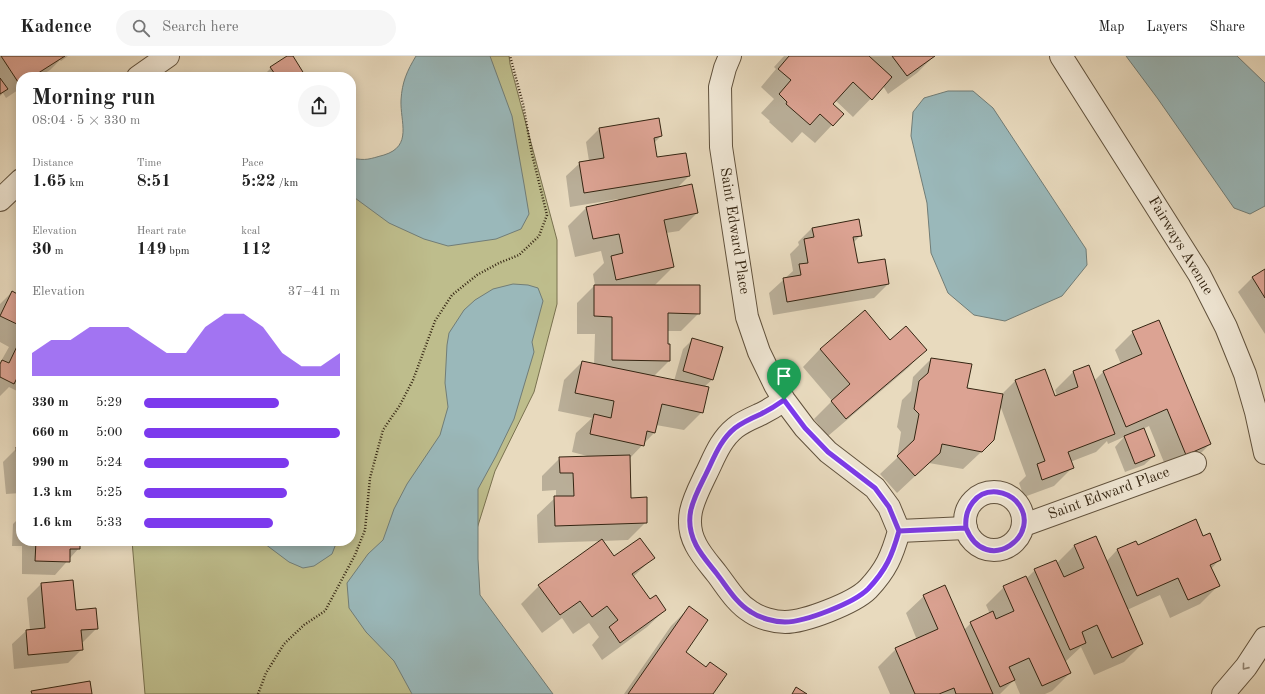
<!DOCTYPE html>
<html lang="en">
<head>
<meta charset="utf-8">
<style>
	:root { --surface:#fff; --page:#f6f6f6; --text:#222; --muted:#767676; --line:#e0e0e0; --accent:#7c3aed }
	body { margin:0; font-family:"Old Standard TT",serif; background:var(--page); color:var(--text); height:100vh; display:flex; flex-direction:column; font-size:15px; white-space:nowrap }
	* { box-sizing:border-box; margin:0 }
	p { font-size:13px; color:var(--muted) }
	.icon { flex:none; width:22px; height:22px; fill:none; stroke:currentColor; stroke-width:2; stroke-linecap:round; stroke-linejoin:round }
	.map { position:relative; flex:1; overflow:hidden }
	.sheet { position:absolute; left:16px; top:16px; width:340px; height:474px; display:flex; flex-direction:column; background:var(--surface); border-radius:16px; box-shadow:0 2px 10px #0003 }
	.sheet>* { flex:none }
	.pin { position:absolute; display:grid; place-items:center; width:34px; height:34px; color:#fff; margin:-41px -17px; border-radius:50% 50% 50% 0; rotate:-45deg; box-shadow:0 0 4px #0007 }
	.pin .icon { rotate:45deg }
	.round { display:grid; place-items:center; flex:none; width:42px; height:42px; border-radius:21px; background:var(--page) }
	.head { display:flex; align-items:center; justify-content:space-between; height:68px; padding:0 16px }
	h1 { font-size:22px; font-weight:800; line-height:30px }
	.figures { display:grid; grid-template-columns:repeat(3,1fr); gap:6px; height:68px; padding:4px 16px }
	.figures div { display:grid; align-content:center }
	.figures b { font-size:17px; font-weight:800 }
	.figures small { font-size:11px; font-weight:400 }
	.figures p { font-size:11px }
	.chart { height:112px; padding:8px 16px }
	.chart p { display:flex; justify-content:space-between }
	.chart svg { width:100%; height:72px; margin-top:4px; fill:var(--accent); opacity:.7 }
	ul { padding:0 16px; list-style:none; font-size:13px }
	li { display:grid; grid-template-columns:64px 48px 1fr; align-items:center; height:30px }
	li i { height:10px; border-radius:5px; background:var(--accent) }
	header { display:flex; align-items:center; gap:24px; box-sizing:border-box; height:56px; padding:0 20px; background:var(--surface); border-bottom:1px solid var(--line) }
	header strong { font-size:19px }
	nav { display:flex; gap:22px; margin-inline-start:auto; font-size:14px }
	.search { width:280px; height:36px; background:var(--page); display:flex; align-items:center; gap:10px; box-sizing:border-box; padding:0 14px; border-radius:22px; color:var(--muted); font-size:15px }
	.map>svg:first-child { display:block }
</style>
</head>
<body>
<header>
<strong>Kadence</strong>
<div class="search"><svg class="icon" aria-label="search" viewBox="0 0 24 24"><circle cx="10" cy="10" r="6"/><path d="M15 15l6 6"/></svg>Search here</div>
<nav><a>Map</a><a>Layers</a><a>Share</a></nav>
</header>
<div class="map">
<svg width="1265" height="638" viewBox="0 0 1265 638">
	<rect width="100%" height="100%" fill="#e8dabe"/>
	<filter id="stains"><feTurbulence type="fractalNoise" baseFrequency=".005" numOctaves="4"/><feColorMatrix values="0 0 0 0 .2 0 0 0 0 .09 0 0 0 0 .02 0 0 0 .5 -.17"/></filter>
	<radialGradient id="worn" r=".72"><stop offset=".6" stop-color="#630" stop-opacity="0"/><stop offset="1" stop-color="#630" stop-opacity=".3"/></radialGradient>
	<polygon fill="#bebd8c" stroke="#79714f" points="434,0 509,0 510,8 557,184 557,248 534,336 495,415 446,572 487,638 145,638 132,485 351,485 351,131 399,105"/>
	<g fill="#9ab8ba" stroke="#717d77">
		<path d="M416,0H490L512,60L524,128L529,158L521,173L496,183L448,190L424,183L389,167L355,142H351V102C367,105 369,103 384,99C413,90 400,66 401,44C402,26 407,15 416,0Z"/>
		<polygon points="1126,0 1237,0 1265,27 1265,150 1250,158 1234,152 1158,43"/>
		<polygon points="948,35 973,35 993,52 1086,193 1087,209 1062,240 1005,265 974,259 948,237 931,197 927,147 911,80 913,56 924,42"/>
		<polygon points="513,228 528,229 538,232 543,245 532,286 534,296 514,363 496,400 478,433 478,503 480,539 553,638 412,638 394,605 366,576 349,552 347,527 368,498 383,484 394,453 407,428 440,379 448,351 445,327 447,289 449,277 464,254 475,244 493,233"/>
		<polygon points="261,485 337,485 332,498 314,510 303,512 289,506"/>
	</g>
	<g fill="#0003">
		<polygon points="0,0 68,0 61,5 60,4 50,14 38,21 21,21 21,32 6,42 3,37 0,40"/>
		<polygon points="289,0 291,0 305,21 262,21 271,12"/>
		<polygon points="784,0 934,0 917,17 888,38 883,30 853,61 835,44 831,48 832,69 815,87 802,76 792,87 769,66 770,65 761,57 774,43 761,31 776,13 774,11"/>
		<polygon points="600,72 661,80 654,87 656,103 689,120 677,132 697,157 679,175 666,177 673,211 654,230 699,257 681,275 667,275 667,289 670,304 653,321 674,325 683,293 692,284 713,323 704,331 702,356 684,374 656,369 654,377 629,403 630,443 646,466 628,484 602,485 614,502 653,502 633,521 650,545 665,554 647,571 602,604 592,589 599,581 589,567 573,578 562,562 542,577 521,548 539,530 601,485 538,487 537,459 556,441 556,434 542,435 542,420 560,402 591,401 572,396 576,377 592,362 558,355 564,324 582,306 594,309 595,278 577,278 577,247 595,229 593,218 604,207 601,195 575,201 568,170 586,152 618,145 618,143 570,151 566,120 580,107 589,105 586,86"/>
		<polygon points="812,172 861,179 853,187 857,209 888,228 874,242 773,259 769,237 793,215 790,198 799,189 798,186"/>
		<polygon points="1265,214 1265,278 1238,236 1252,222"/>
		<polygon points="21,222 21,232 16,229"/>
		<polygon points="12,236 21,241 21,337 9,331 0,340 0,307 9,291 0,286 0,248"/>
		<polygon points="1133,276 1210,388 1192,406 1168,416 1149,370 1143,373 1154,400 1144,409 1125,416 1115,391 1124,381 1108,388 1107,385 1096,396 1070,406 1072,412 1054,430 1024,441 1019,427 1026,420 1000,349 994,384 963,413 929,407 897,437 880,418 897,402 901,376 897,371 902,344 911,335 913,321 931,303 966,333 1001,339 1015,325 1054,341 1057,340 1055,334 1073,316 1089,310 1094,325 1103,316 1121,308 1115,294"/>
		<polygon points="890,285 925,294 908,312 828,380 814,363 832,345 803,311 820,293"/>
		<polygon points="21,391 21,437 6,438 3,406 17,392"/>
		<polygon points="21,460 21,485 79,485 79,492 55,519 22,518 22,490 12,490 13,468"/>
		<polygon points="1203,481 1220,503 1211,513 1218,530 1200,548 1170,562 1160,539 1127,554 1142,588 1124,606 1094,619 1081,591 1065,606 1070,617 1052,635 1045,638 1020,638 1014,624 1000,638 890,638 878,611 896,593 917,584 906,557 924,540 964,574 971,567 990,558 986,549 1004,531 1026,523 1035,514 1057,507 1074,490 1106,506 1117,494 1136,486 1137,490"/>
		<polygon points="41,528 97,572 83,586 81,586 82,593 68,607 14,613 12,588 26,575 30,574 27,542"/>
		<polygon points="689,552 684,597 711,638 624,638 671,570"/>
	</g>
	<g fill="#dca393" stroke="#342512">
		<polygon points="1,0 65,0 32,21 21,21 21,28 20,29"/>
		<polygon points="287,0 293,0 306,21 277,21 270,11"/>
		<polygon points="789,0 869,0 892,21 872,44 853,26 833,48 844,58 833,70 820,58 810,69 786,48 787,46 779,38 791,24 778,13"/>
		<polygon points="892,0 935,0 907,20"/>
		<polygon points="0,22 8,33 0,38"/>
		<polygon points="659,62 662,80 654,82 657,101 686,97 690,120 584,137 579,106 604,102 599,72"/>
		<polygon points="692,128 698,157 664,164 674,211 616,224 611,200 623,197 619,178 593,183 586,151"/>
		<polygon points="859,163 862,180 853,181 858,207 885,203 889,228 787,246 783,222 801,219 799,208 808,207 804,183 814,181 812,172"/>
		<polygon points="1265,213 1265,242 1252,221"/>
		<polygon points="594,229 700,229 700,258 668,257 668,288 670,288 670,305 612,304 612,261 594,260"/>
		<polygon points="12,235 21,240 21,270 0,260"/>
		<polygon points="865,254 890,284 906,270 927,294 846,363 831,345 850,328 820,293"/>
		<polygon points="1159,264 1211,388 1186,399 1167,353 1126,371 1103,315 1142,298 1132,275"/>
		<polygon points="21,282 21,314 14,328 0,321 0,308 2,304 9,307"/>
		<polygon points="692,282 723,291 713,324 683,315"/>
		<polygon points="931,302 972,308 967,332 1003,338 994,384 982,396 942,388 940,397 915,420 897,400 914,384 919,358 914,353 919,325 928,317"/>
		<polygon points="582,305 709,331 703,357 662,348 655,377 647,375 644,390 590,378 594,358 611,362 614,345 575,337"/>
		<polygon points="1089,309 1115,378 1068,396 1074,412 1042,424 1037,408 1045,405 1015,324 1045,313 1055,340 1078,331 1073,315"/>
		<polygon points="1144,372 1155,400 1135,408 1124,380"/>
		<polygon points="21,390 21,425 19,425 16,391"/>
		<polygon points="630,399 631,442 647,441 647,467 555,470 554,440 574,440 573,417 560,417 559,401"/>
		<polygon points="1196,463 1203,480 1210,477 1221,504 1210,509 1220,530 1188,544 1178,522 1137,540 1117,493 1136,485 1138,489"/>
		<polygon points="1096,480 1143,588 1112,602 1097,569 1082,576 1086,587 1070,594 1034,513 1056,504 1064,521 1084,512 1074,489"/>
		<polygon points="640,482 655,502 632,518 650,543 656,539 666,554 620,587 609,571 618,564 607,550 592,561 580,545 560,559 538,529 602,483 614,500"/>
		<polygon points="36,485 80,485 80,493 70,493 70,506 35,505"/>
		<polygon points="1026,520 1071,617 1042,630 1029,602 1009,611 1015,624 1000,631 970,566 993,555 996,563 1014,555 1003,530"/>
		<polygon points="73,524 76,554 96,552 98,573 81,574 83,594 28,599 26,574 45,572 41,527"/>
		<polygon points="945,529 993,638 956,638 954,632 939,638 915,638 895,592 938,573 923,539"/>
		<polygon points="689,550 708,564 686,596 706,611 710,606 727,618 713,638 628,638"/>
		<polygon points="90,625 92,638 32,638 31,635"/>
		<polygon points="796,631 807,638 792,638"/>
	</g>
	<g fill="none" stroke-linecap="round" stroke-linejoin="round">
		<g stroke="#61523d" stroke-width="24">
			<g id="minor">
				<path d="M730,0L725,12L720,31L721,91L747,261L759,296L775,329L784,344L805,372L828,396L875,432L889,451L899,475C892,500 886,514 868,533C854,547 805,566 785,566C774,566 760,562 751,556C736,547 727,531 717,518C710,509 701,499 696,489C682,463 695,441 706,418C714,402 720,384 735,372C742,366 752,362 761,358C769,354 777,349 784,344"/>
				<polyline points="1061,0 1199,218 1226,271 1245,318 1256,356 1265,397"/>
				<polyline points="138,21 168,0"/>
				<polyline points="0,144 21,124"/>
				<circle cx="994" cy="465" r="29"/>
				<polyline points="1024,469 1195,407"/>
				<polyline points="899,475 966,472"/>
				<polyline points="1223,638 1246,611 1265,582"/>
			</g>
		</g>
		<polyline stroke="#342512" stroke-width="2.5" stroke-dasharray="1 2" stroke-linecap="butt" points="258,638 266,617 284,588 304,569 325,555 355,499 365,474 370,422 383,374 400,349 413,324 435,265 452,239 477,219 499,207 519,199 539,180 547,159 532,98 523,48 510,0"/>
		<use href="#minor" stroke="#f0e7d5" stroke-width="22"/>
	</g>
	<defs><path id="oneway-chevron" d="M-2-3.5L2.5 0L-2 3.5" fill="none" stroke-width="1.6" stroke-linecap="round" stroke-linejoin="round"/></defs>
	<use stroke="#928674" href="#oneway-chevron" transform="translate(1245 611) rotate(129)"/>
	<g fill="none" stroke-linecap="round" stroke-linejoin="round">
		<g stroke="#fff" stroke-width="8">
			<path id="route" d="M784,344C777,349 769,354 761,358C752,362 743,366 735,372C720,384 714,402 706,418C694,442 682,462 696,489C701,499 710,509 717,518C727,531 736,547 751,556C760,562 774,566 785,566C805,566 854,547 868,533C886,514 892,500 899,475L966,472C986,522 1046,478 1016,445C1011,440 1004,437 997,436C976,434 964,453 966,472L899,475L889,451L875,432L828,396L805,372L784,344"/>
		</g>
		<use href="#route" stroke="#7c3aed" stroke-width="5"/>
	</g>
	<g text-anchor="middle" dominant-baseline="central" stroke-width="4" stroke-linejoin="round" paint-order="stroke">
		<g font-size="15" fill="#342512" stroke="#f0e7d5">
			<text transform="translate(734 175) rotate(81)">Saint Edward Place</text>
			<text transform="translate(1180 190) rotate(59)">Fairways Avenue</text>
			<text transform="translate(1109 438) rotate(-20)">Saint Edward Place</text>
		</g>
	</g>
	<rect width="100%" height="100%" filter="url(#stains)"/>
	<rect width="100%" height="100%" fill="url(#worn)"/>
</svg>
<div class="pin" style="left:784px;top:344px;background:#1e9e55"><svg class="icon" aria-label="arrive" viewBox="0 0 24 24"><path d="M6 21V4h12l-3 4 3 4H6"/></svg></div>
<section class="sheet">
<div class="head"><div><h1>Morning run</h1><p>08:04 · 5 × 330 m</p></div><a class="round"><svg class="icon" aria-label="share" viewBox="0 0 24 24"><path d="M12 15V3M7 8l5-5 5 5M5 13v7h14v-7"/></svg></a></div>
<div class="figures">
<div><p>Distance</p><b>1.65<small> km</small></b></div>
<div><p>Time</p><b>8:51</b></div>
<div><p>Pace</p><b>5:22<small> /km</small></b></div>
</div>
<div class="figures">
<div><p>Elevation</p><b>30<small> m</small></b></div>
<div><p>Heart rate</p><b>149<small> bpm</small></b></div>
<div><p>kcal</p><b>112</b></div>
</div>
<div class="chart"><p><span>Elevation</span>37–41 m</p>
<svg viewBox="0 0 160 44" preserveAspectRatio="none"><path d="M0 44V30L10 22L20 22L30 14L40 14L50 14L60 22L70 30L80 30L90 14L100 6L110 6L120 14L130 30L140 38L150 38L160 30V44z"/></svg>
</div>
<ul>
<li><b>330 m</b>5:29<i style="width:69%"></i></li>
<li><b>660 m</b>5:00<i style="width:100%"></i></li>
<li><b>990 m</b>5:24<i style="width:74%"></i></li>
<li><b>1.3 km</b>5:25<i style="width:73%"></i></li>
<li><b>1.6 km</b>5:33<i style="width:66%"></i></li>
</ul>
</section>
</div>
</body>
</html>
